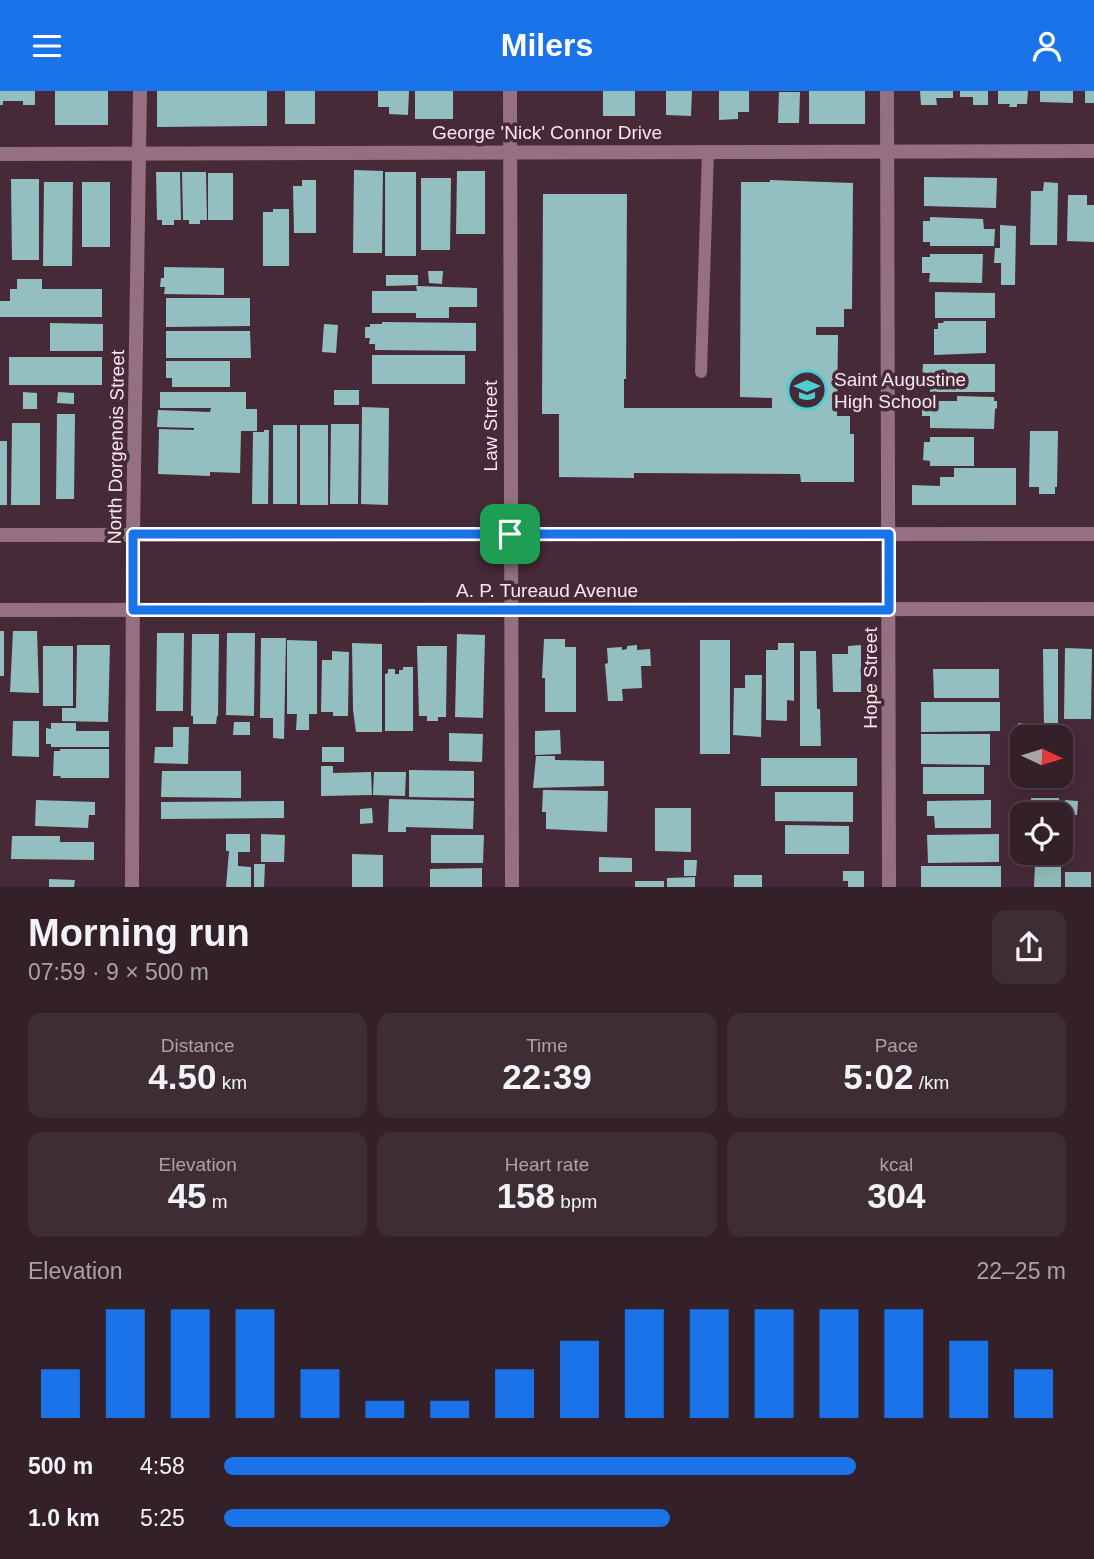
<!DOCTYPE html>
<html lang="en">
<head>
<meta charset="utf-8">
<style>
	:root { --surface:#342029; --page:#3f2d35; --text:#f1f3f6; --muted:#a9a3a8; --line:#4e3e46; --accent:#1a73e8 }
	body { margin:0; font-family:Arial,sans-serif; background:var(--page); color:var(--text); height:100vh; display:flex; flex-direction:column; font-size:26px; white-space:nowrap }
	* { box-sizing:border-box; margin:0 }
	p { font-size:23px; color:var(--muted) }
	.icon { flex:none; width:38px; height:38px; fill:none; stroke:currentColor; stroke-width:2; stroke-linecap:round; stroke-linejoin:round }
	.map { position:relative; height:796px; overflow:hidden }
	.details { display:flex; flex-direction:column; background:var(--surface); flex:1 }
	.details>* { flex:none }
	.needle { width:46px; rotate:94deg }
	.tools { position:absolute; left:1010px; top:634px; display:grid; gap:14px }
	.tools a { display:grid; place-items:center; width:63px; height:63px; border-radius:14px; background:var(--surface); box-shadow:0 7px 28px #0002,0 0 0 2px var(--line); font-size:35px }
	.pin { position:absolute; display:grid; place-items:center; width:60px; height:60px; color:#fff; margin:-30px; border-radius:14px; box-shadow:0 4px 10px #0006 }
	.round { display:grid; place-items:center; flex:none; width:74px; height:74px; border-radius:14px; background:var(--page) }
	.overview { display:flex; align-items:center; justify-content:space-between; height:119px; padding:0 28px }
	h1 { font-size:38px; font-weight:600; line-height:52px }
	.stats { display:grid; grid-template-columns:repeat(3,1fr); gap:10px; height:119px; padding:7px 28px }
	.stats div { display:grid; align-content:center; border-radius:14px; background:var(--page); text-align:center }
	.stats b { font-size:35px; font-weight:600 }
	.stats small { font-size:19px; font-weight:400 }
	.stats p { font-size:19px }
	.chart { height:196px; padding:14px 28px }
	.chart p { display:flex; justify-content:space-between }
	.chart svg { width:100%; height:126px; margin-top:7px; stroke:var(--accent); stroke-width:6 }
	ul { padding:0 28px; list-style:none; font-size:23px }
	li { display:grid; grid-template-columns:112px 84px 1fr; align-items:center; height:52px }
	li i { height:18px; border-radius:9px; background:var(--accent) }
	header { display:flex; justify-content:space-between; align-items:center; height:91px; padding:0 28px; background:var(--accent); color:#fff; font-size:32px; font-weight:600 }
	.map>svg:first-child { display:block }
</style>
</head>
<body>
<header><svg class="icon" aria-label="menu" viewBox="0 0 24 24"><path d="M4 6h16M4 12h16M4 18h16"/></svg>Milers<svg class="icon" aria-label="person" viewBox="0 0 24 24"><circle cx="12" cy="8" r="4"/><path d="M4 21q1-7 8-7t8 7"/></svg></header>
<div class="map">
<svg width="1094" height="796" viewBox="0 0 1094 796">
	<rect width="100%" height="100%" fill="#462a37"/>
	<g fill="#94bfc0">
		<polygon points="0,0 35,0 35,14 23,14 23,10 3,10 3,14 0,14"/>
		<rect x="55" y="0" width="53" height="34"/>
		<polygon points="157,0 267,0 267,35 157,36"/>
		<rect x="285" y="0" width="30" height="33"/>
		<polygon points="378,0 409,0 408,24 389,23 389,16 378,16"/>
		<rect x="415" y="0" width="38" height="28"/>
		<rect x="603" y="0" width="32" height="25"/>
		<polygon points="666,0 692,0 691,25 666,24"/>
		<polygon points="719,0 749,0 749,21 738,21 738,28 719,29"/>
		<rect x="809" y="0" width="56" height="33"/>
		<polygon points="920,0 953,0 953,7 936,7 937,14 921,14"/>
		<polygon points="960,0 988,0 988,14 973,14 973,6 960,6"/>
		<polygon points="998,0 1028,0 1027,13 1017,13 1017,16 1009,16 1010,13 998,13"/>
		<polygon points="1040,0 1073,0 1073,12 1040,11"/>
		<rect x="1085" y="0" width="9" height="12"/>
		<polygon points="779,1 800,1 799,32 778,32"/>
		<polygon points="354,79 383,80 382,162 353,162"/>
		<polygon points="457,80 485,80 485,143 456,143"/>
		<polygon points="156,81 180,81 181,129 174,129 174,134 162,134 162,129 157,129"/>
		<polygon points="182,81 206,81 207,129 200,129 200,133 189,133 189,129 183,129"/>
		<rect x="385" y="81" width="31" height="84"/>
		<rect x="208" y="82" width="25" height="47"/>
		<polygon points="924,86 997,87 996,117 924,115"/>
		<polygon points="421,87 451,87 450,159 421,159"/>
		<polygon points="11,88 39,88 39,169 12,169"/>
		<polygon points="302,89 316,89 316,142 294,142 293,95 302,95"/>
		<polygon points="770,89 853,92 852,218 844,218 844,236 816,236 816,244 838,244 837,325 850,325 850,343 854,343 854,391 801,391 800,383 634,382 634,387 559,386 559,323 542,323 543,103 627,103 626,288 624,288 624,317 772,317 772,307 740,306 741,91 770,91"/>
		<polygon points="44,91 73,91 72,175 43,175"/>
		<rect x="82" y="91" width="28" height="65"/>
		<polygon points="1044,91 1058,92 1057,154 1030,154 1031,100 1043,100"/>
		<polygon points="1068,104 1087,104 1087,114 1094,114 1094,151 1067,150"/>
		<polygon points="273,118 289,118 289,175 263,175 263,121 273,121"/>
		<polygon points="930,126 983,128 984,138 995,138 994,155 930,155 930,151 923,151 923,130 930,130"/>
		<polygon points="1000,134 1016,135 1015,194 1001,194 1001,172 994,172 995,157 1000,157"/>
		<polygon points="930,163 983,163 982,192 929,191 930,182 922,182 922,166 930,166"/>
		<polygon points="164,176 224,177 224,204 164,203 165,196 160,196 161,187 164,187"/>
		<polygon points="428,180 443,180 442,193 429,192"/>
		<polygon points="386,184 418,184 418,194 386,195"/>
		<polygon points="17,188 42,188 42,198 102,198 102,226 0,226 0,210 10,210 10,198 17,198"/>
		<polygon points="416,195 477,197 477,216 449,216 449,227 416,227 416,222 372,222 372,200 417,200"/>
		<polygon points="935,201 995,202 995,227 935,227"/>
		<polygon points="166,207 250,207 250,235 166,236"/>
		<polygon points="944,230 986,230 986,262 934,264 934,238 938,238 938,232 943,232"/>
		<polygon points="382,231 476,232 476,260 375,259 375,253 369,253 370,247 365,247 365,236 370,236 370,233 382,233"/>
		<polygon points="50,232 103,233 103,260 50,260"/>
		<polygon points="324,233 338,234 336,262 322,261"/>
		<polygon points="166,240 250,240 251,267 166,267"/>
		<rect x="372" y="264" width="93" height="29"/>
		<rect x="9" y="266" width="93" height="28"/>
		<polygon points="166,270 230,270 230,296 172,296 172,287 166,287"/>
		<polygon points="923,273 995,273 995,301 930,301 930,289 922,289"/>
		<rect x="334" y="299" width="25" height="15"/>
		<polygon points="23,301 37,302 37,318 23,318"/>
		<polygon points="58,301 74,302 74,313 57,312"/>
		<polygon points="160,301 246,301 246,318 257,318 257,340 241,340 240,382 210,381 210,385 158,383 159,338 194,339 194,337 157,336 158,319 210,321 211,317 160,317"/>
		<polygon points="957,305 994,306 994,310 997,310 997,317 995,318 994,338 930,337 930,325 922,325 922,310 957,310"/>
		<polygon points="362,316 389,317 388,414 361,413"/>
		<polygon points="57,323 75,323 74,408 56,408"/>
		<polygon points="12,332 40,332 40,414 11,414"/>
		<polygon points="331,333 359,333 358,413 330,413"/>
		<rect x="273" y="334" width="24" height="79"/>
		<rect x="300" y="334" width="28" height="80"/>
		<polygon points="264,339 269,339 268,413 252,413 253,341 264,341"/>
		<polygon points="1030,340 1058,340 1057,396 1055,396 1055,403 1039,403 1039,396 1029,396"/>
		<polygon points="930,346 974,346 974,375 930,375 930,370 923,369 924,351 930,351"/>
		<rect x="0" y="350" width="7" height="64"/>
		<polygon points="954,377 1016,377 1016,414 912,414 912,394 940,395 940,386 954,386"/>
		<rect x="0" y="540" width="4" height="45"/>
		<polygon points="13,540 37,540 39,602 10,601"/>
		<polygon points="157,542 184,542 183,620 156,620"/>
		<polygon points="227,542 255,542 254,625 226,624"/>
		<polygon points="192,543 219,543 218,625 217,625 216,633 193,633 193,625 191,625"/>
		<polygon points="457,543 485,544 483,627 455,626"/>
		<polygon points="261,547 286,547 284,648 273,647 273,627 260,627"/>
		<polygon points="544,548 565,548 565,556 576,556 576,621 545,621 545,587 542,587"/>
		<polygon points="287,549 317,550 317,623 309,623 309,639 296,639 297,623 287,623"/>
		<rect x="700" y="549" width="30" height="114"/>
		<polygon points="352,552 382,553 382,641 356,641 353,619"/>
		<polygon points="778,552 794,552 794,610 787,609 787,630 766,629 766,559 778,559"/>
		<polygon points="77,554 110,554 108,631 62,630 62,617 76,617"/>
		<polygon points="637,554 637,559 650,558 651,575 641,575 642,597 622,598 623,610 608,610 605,573 608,572 607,557 622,556 622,559 627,558 627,555"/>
		<polygon points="861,554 861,601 833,601 832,563 848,563 848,555"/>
		<rect x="43" y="555" width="30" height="60"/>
		<polygon points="417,555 447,555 446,626 438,626 438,630 427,630 427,625 419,625"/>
		<polygon points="1065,557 1092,558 1091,628 1064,628"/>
		<polygon points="1043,558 1058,558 1058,640 1044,641"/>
		<polygon points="332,560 349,561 348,625 333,625 333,621 321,621 322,569 332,569"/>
		<polygon points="800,560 816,560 817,618 820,618 821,655 800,655"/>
		<polygon points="403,576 413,576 413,640 385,640 385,583 388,582 388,578 395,578 395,583 399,583 399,579 403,579"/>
		<polygon points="933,578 999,578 999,607 934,607"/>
		<polygon points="745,584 762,584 761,646 733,644 734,597 745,597"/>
		<polygon points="921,611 1000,611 1000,640 921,641"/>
		<polygon points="13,630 39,630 39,666 12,665"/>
		<polygon points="234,631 250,631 250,644 233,644"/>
		<polygon points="51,632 76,632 76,640 109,640 109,656 51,656 51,653 46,653 46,637 51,638"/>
		<polygon points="1018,632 1033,632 1032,646 1022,646 1022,659 1017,659"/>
		<polygon points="173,636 189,636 188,673 154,672 155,656 173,656"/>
		<polygon points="560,639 561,663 535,664 535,640"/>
		<polygon points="449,642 483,643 482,671 449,670"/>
		<polygon points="921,643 990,643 990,674 921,673"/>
		<rect x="322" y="656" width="22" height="15"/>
		<polygon points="60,658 109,658 109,687 60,687 61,685 53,685 54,660 60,660"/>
		<polygon points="536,665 555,665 555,669 604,670 604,695 533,697"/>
		<rect x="761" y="667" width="96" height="28"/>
		<polygon points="321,675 333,675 333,682 371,681 372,704 321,705"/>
		<rect x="923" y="676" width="61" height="27"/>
		<polygon points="409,679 474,680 474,707 409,706"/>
		<polygon points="162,680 241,680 241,707 161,706"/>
		<polygon points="374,681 406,681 405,705 373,704"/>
		<polygon points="543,699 608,700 607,741 546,738 546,721 542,721"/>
		<polygon points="775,701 853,701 853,731 775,730"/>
		<polygon points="1031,707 1059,707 1060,723 1032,723"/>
		<polygon points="389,708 474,710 473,738 406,736 406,741 388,741"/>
		<polygon points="36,709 95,711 95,724 89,724 88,737 35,735"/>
		<polygon points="991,709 991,737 935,737 934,725 927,725 927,710"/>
		<polygon points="1065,709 1078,710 1077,724 1064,723"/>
		<polygon points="284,710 284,727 161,728 161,711"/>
		<polygon points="372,717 373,732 360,733 360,718"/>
		<polygon points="655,717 691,717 691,761 655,760"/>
		<polygon points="785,734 849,735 849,763 785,763"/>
		<polygon points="226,743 250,743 250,761 238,761 238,775 251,776 251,796 226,796 229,760 226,760"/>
		<polygon points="261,743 285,744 284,771 261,771"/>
		<polygon points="999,743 999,771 928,772 927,744"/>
		<polygon points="431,744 484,744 483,772 431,772"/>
		<polygon points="12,745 60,745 60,751 94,751 94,769 11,768"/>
		<rect x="1041" y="761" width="20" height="5"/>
		<polygon points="352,763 383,764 383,796 352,796"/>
		<polygon points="599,766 632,767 632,781 599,781"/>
		<polygon points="684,769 697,769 696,785 684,785"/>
		<polygon points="254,773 265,773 264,796 254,796"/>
		<polygon points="1035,773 1061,773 1061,796 1034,796"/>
		<rect x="921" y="775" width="80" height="21"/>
		<polygon points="482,777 482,796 430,796 430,778"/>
		<polygon points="843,780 864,780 864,796 848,796 848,790 843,790"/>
		<rect x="1065" y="781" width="26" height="15"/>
		<rect x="734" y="784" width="28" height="12"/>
		<polygon points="695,786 695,796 667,796 667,787"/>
		<polygon points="49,788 75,789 74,796 49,796"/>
		<rect x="635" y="790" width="29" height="6"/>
	</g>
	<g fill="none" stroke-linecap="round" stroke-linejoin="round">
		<polyline stroke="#947080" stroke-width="12" points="701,281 708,61"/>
		<g stroke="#947080" stroke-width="14">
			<polyline points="510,0 512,796"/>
			<polyline points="887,0 889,796"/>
			<polyline points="0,63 1094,60"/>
			<polyline points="132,796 133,443 140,0"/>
		</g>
		<g stroke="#947080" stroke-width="14">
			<polyline points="0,444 1094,443"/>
			<polyline points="0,519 1094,518"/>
		</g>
	</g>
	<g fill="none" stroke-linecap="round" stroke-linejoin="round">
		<g stroke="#fff" stroke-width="14">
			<rect id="route" x="133" y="443" width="756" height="76"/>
		</g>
		<use href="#route" stroke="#1a73e8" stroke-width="9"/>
	</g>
	<defs>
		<g id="school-ring" transform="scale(2.0125)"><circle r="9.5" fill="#462a37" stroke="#51ccd2" stroke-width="1.5"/><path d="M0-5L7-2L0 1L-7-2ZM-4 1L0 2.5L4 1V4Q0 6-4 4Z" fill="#51ccd2"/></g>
	</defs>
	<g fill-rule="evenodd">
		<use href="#school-ring" x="807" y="299"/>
	</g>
	<g text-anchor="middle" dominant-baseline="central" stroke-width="7" stroke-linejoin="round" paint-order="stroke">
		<g font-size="19" fill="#f9e7ee" stroke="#462a37">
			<text x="547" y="41">George 'Nick' Connor Drive</text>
			<text transform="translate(490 335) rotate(-90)">Law Street</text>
			<text transform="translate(116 356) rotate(-89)">North Dorgenois Street</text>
			<text x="547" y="499">A. P. Tureaud Avenue</text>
			<text transform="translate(870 587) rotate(-90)">Hope Street</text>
		</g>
		<g font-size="19" fill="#f9e7ee" stroke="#462a37" text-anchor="start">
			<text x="834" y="288">Saint Augustine<tspan x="834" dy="22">High School</tspan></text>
		</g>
	</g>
</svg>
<div class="tools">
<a><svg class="needle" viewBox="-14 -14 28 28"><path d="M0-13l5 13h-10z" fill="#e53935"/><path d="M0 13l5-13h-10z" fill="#a9a3a8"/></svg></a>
<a><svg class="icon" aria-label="locate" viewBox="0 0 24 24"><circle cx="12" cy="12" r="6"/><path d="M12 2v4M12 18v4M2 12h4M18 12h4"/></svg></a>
</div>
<div class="pin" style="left:510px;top:443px;background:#1e9e55"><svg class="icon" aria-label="arrive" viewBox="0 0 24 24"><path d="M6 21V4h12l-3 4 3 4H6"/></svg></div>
</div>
<section class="details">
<div class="overview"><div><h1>Morning run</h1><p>07:59 · 9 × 500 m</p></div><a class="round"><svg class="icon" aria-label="share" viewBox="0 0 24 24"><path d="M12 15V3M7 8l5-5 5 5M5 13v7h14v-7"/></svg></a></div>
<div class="stats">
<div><p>Distance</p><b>4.50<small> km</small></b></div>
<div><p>Time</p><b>22:39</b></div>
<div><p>Pace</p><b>5:02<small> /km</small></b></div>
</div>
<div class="stats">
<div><p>Elevation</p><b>45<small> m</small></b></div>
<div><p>Heart rate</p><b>158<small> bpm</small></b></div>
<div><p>kcal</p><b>304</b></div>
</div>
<div class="chart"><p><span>Elevation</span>22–25 m</p>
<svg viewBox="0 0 160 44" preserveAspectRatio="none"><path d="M5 44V27M15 44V6M25 44V6M35 44V6M45 44V27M55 44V38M65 44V38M75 44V27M85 44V17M95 44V6M105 44V6M115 44V6M125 44V6M135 44V6M145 44V17M155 44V27"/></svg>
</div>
<ul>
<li><b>500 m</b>4:58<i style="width:75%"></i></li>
<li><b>1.0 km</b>5:25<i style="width:53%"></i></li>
</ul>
</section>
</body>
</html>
